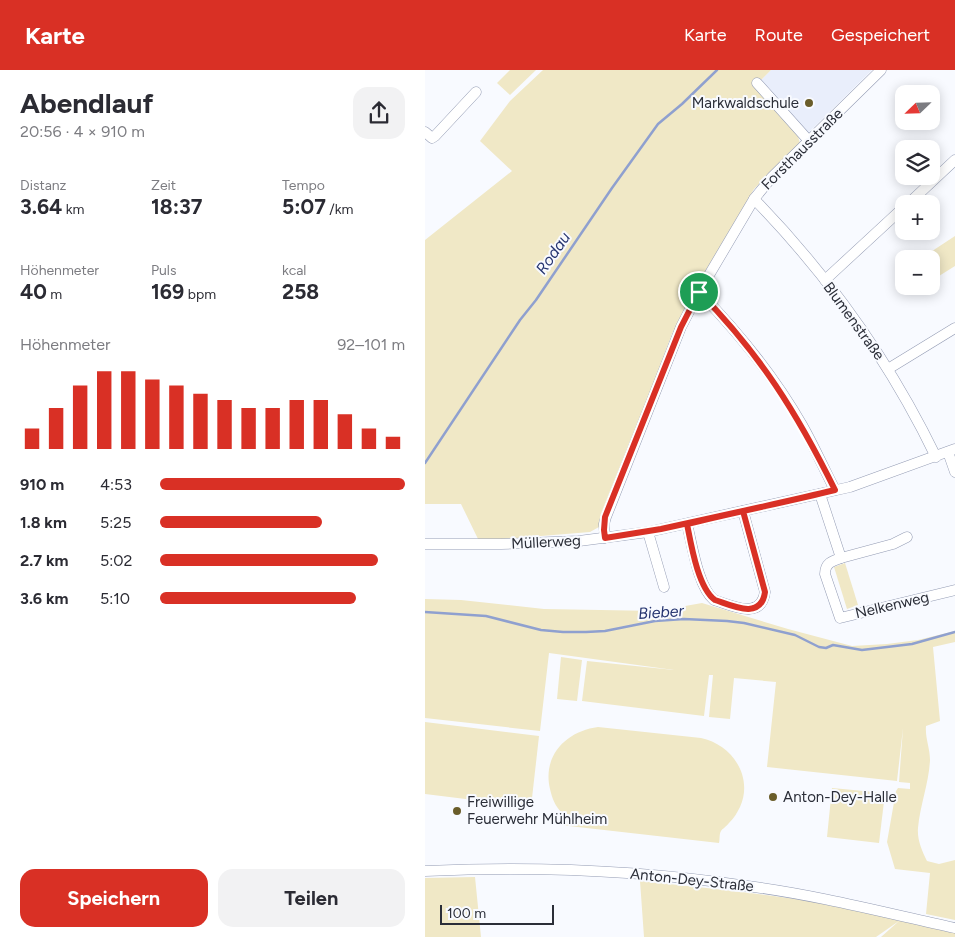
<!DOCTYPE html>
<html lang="de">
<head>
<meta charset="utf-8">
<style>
	:root { --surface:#fff; --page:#f2f2f3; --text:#2b2b33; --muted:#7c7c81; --accent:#d93025 }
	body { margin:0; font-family:Figtree,sans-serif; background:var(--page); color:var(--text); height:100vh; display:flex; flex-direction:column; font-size:19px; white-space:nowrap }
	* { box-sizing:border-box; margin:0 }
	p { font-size:16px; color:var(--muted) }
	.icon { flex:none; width:28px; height:28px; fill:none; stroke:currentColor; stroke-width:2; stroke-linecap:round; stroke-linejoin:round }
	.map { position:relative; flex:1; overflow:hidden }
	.side { display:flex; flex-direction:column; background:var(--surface); width:425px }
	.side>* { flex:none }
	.needle { width:32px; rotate:247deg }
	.tools { position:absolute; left:470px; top:15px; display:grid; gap:10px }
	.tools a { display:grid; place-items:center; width:45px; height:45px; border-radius:10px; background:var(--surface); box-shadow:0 2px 12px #0003; font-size:25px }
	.scale { position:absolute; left:15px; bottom:12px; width:114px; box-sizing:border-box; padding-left:5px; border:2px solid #2b2e38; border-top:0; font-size:14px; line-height:18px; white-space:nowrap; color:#2b2e38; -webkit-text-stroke:4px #f8faff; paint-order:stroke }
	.pin { position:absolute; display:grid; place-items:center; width:42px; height:42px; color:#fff; margin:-21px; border:2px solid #fff; border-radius:50%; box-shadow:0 1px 5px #0007 }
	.round { display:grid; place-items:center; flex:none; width:52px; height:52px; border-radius:15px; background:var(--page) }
	.headline { display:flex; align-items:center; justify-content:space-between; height:85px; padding:0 20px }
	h1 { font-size:28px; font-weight:700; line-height:38px }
	.figures { display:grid; grid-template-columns:repeat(3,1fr); gap:8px; height:85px; padding:5px 20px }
	.figures div { display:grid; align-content:center }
	.figures b { font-size:21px; font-weight:700 }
	.figures small { font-size:14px; font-weight:400 }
	.figures p { font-size:14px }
	.chart { height:140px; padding:10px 20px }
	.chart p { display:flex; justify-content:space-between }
	.chart svg { width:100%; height:90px; margin-top:5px; stroke:var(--accent); stroke-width:6 }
	.button { display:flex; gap:10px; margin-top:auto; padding:10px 20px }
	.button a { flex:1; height:58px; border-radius:15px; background:var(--accent); color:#fff; font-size:20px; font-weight:700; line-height:58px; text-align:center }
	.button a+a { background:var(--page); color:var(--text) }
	ul { padding:0 20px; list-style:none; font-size:16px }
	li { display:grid; grid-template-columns:80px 60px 1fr; align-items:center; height:38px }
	li i { height:12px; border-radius:6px; background:var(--accent) }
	header { display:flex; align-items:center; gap:30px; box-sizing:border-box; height:70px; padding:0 25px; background:var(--accent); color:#fff }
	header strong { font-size:24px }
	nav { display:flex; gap:28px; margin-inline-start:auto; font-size:18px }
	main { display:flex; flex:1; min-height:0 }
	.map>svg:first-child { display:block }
</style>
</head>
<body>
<header>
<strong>Karte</strong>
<nav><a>Karte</a><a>Route</a><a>Gespeichert</a></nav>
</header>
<main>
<section class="side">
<div class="headline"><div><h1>Abendlauf</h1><p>20:56 · 4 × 910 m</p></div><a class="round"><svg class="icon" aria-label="share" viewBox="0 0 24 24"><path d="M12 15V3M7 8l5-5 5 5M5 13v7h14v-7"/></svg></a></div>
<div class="figures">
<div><p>Distanz</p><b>3.64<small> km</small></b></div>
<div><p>Zeit</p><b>18:37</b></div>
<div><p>Tempo</p><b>5:07<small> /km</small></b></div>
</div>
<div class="figures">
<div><p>Höhenmeter</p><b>40<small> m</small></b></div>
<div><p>Puls</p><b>169<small> bpm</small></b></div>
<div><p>kcal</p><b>258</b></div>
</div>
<div class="chart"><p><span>Höhenmeter</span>92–101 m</p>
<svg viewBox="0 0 160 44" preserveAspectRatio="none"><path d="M5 44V34M15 44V24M25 44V13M35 44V6M45 44V6M55 44V10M65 44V13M75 44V17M85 44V20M95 44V24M105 44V24M115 44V20M125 44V20M135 44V27M145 44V34M155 44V38"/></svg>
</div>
<ul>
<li><b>910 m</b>4:53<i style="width:100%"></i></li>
<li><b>1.8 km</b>5:25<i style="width:66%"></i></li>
<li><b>2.7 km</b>5:02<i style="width:89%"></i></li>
<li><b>3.6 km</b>5:10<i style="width:80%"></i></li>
</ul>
<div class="button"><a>Speichern</a><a>Teilen</a></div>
</section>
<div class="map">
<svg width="530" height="867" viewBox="0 0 530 867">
	<rect width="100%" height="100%" fill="#f8faff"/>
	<polygon fill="#e9eefb" points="346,0 447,0 382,64 335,11"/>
	<g fill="#f0e8c6">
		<polygon points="85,0 111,0 85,25 72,13"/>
		<polygon points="118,0 346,0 330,16 372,63 375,73 329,119 268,222 247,264 174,457 165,462 54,471 36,434 0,434 0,170 87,101 55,71 85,31"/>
		<polygon points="530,166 530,196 506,211 506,189 495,189"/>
		<polygon points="420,493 433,535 422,539 409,497"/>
		<path d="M0,529L36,530L119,539L232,541L277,533L363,559L427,576L462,574L493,570L530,561V572L508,577L515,651L501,656C500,668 505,678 505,690C504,713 495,735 493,758C492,770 497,781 502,791L514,794L530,790V850L501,844L505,803L470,799L462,772L471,721L473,718L485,719V713L474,712L478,658L472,711L342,697L351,612L309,608L305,649L284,647L288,605H284L279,646L157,631L162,591L249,600L124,583L115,661L0,648Z"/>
		<polygon points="136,587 157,590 152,631 132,629"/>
		<polygon points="0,652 114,666 106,737 0,724"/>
		<path d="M173,657L276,668C306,674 329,706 315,737C312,743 309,748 304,753C302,756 297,759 296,761C294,764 295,770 294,773L135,755L137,743C130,736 127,728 125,719C117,685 142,661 173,657Z"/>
		<polygon points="407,718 460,723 454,773 402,767"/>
		<polygon points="50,807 56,867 0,867 0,808"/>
		<path d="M215,811C321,822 427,833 530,860V867H456L474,851L451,867H219Z"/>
	</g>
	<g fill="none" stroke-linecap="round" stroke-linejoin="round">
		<g stroke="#8fa0cf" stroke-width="2.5">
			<polyline points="0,393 95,250 111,230 187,118 233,54 257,34 292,0"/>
			<polyline points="0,542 61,546 116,560 138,562 161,562 180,561 230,551 259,549 302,551 319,553 370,565 394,577 401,578 408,575 437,580 487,574 530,562"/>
		</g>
		<g stroke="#949cb4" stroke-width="11">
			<g id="minor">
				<polyline points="332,13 384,71"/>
				<polyline points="0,62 7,68 10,66 51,22"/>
				<path d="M329,129C403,205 465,292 511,387"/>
				<polyline points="483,134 530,90"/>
				<polyline points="400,210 479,137"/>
				<path d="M274,222C313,262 349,306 377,355C389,376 399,399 410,420"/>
				<polyline points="463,299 530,258"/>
				<polyline points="523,382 530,402"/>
				<path d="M395,424L416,488C407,491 400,493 400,504L415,548L530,520"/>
				<path d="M262,454C267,474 273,517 289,530C306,535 336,551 340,522L318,441"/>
				<polyline points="223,462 239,517"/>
				<polyline points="180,468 179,454 181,447 256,257 274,222 329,129 347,107 456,0"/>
				<polyline points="0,474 76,474 154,471 223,462 425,417 530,379"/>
				<polyline points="416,488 468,474 482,467"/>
				<path d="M0,801C107,796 215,800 322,816C392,825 461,843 530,858"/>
			</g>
		</g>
		<use href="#minor" stroke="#fff" stroke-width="10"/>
	</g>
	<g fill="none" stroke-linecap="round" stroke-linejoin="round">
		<g stroke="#fff" stroke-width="10">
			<path id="route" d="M274,222L256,257L180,447L179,460L180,468L236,459L318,441L340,522C336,551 306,535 290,530C273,518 266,474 262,454C311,442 361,432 410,420C372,343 335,284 274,222"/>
		</g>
		<use href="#route" stroke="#d93025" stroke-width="6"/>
	</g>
	<g fill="#6a5d2a" stroke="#f8faff" stroke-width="2">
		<circle cx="384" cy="33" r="5"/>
		<circle cx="348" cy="727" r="5"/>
		<circle cx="32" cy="741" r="5"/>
	</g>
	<g text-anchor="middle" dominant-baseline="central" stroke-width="4" stroke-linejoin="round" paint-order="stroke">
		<g font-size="15" fill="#2b2e38" stroke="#f8faff" text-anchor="start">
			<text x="374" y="33" text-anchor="end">Markwaldschule</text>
			<text x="358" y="727">Anton-Dey-Halle</text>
			<text x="42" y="732">Freiwillige<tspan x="42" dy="17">Feuerwehr Mühlheim</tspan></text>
		</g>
		<g font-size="15" fill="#2b2e38" stroke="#f8faff">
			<text transform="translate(377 79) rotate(-45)">Forsthausstraße</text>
			<text transform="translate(429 251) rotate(54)">Blumenstraße</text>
			<text transform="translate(121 472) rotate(-3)">Müllerweg</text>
			<text transform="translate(467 535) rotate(-13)">Nelkenweg</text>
			<text transform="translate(267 810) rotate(6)">Anton-Dey-Straße</text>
		</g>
		<g font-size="16" font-style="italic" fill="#263570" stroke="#f8faff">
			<text transform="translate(128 183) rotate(-55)">Rodau</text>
			<text transform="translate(236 542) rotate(-4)">Bieber</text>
		</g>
	</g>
</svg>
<div class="tools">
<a><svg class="needle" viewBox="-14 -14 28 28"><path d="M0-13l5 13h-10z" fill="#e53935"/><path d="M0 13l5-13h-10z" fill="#7c7c81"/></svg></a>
<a><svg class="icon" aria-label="layers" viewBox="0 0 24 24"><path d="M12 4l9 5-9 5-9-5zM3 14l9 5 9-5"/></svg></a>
<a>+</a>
<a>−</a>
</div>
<div class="scale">100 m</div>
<div class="pin" style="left:274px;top:222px;background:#1e9e55"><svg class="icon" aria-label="arrive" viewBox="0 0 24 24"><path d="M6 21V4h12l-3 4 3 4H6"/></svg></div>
</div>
</main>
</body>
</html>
